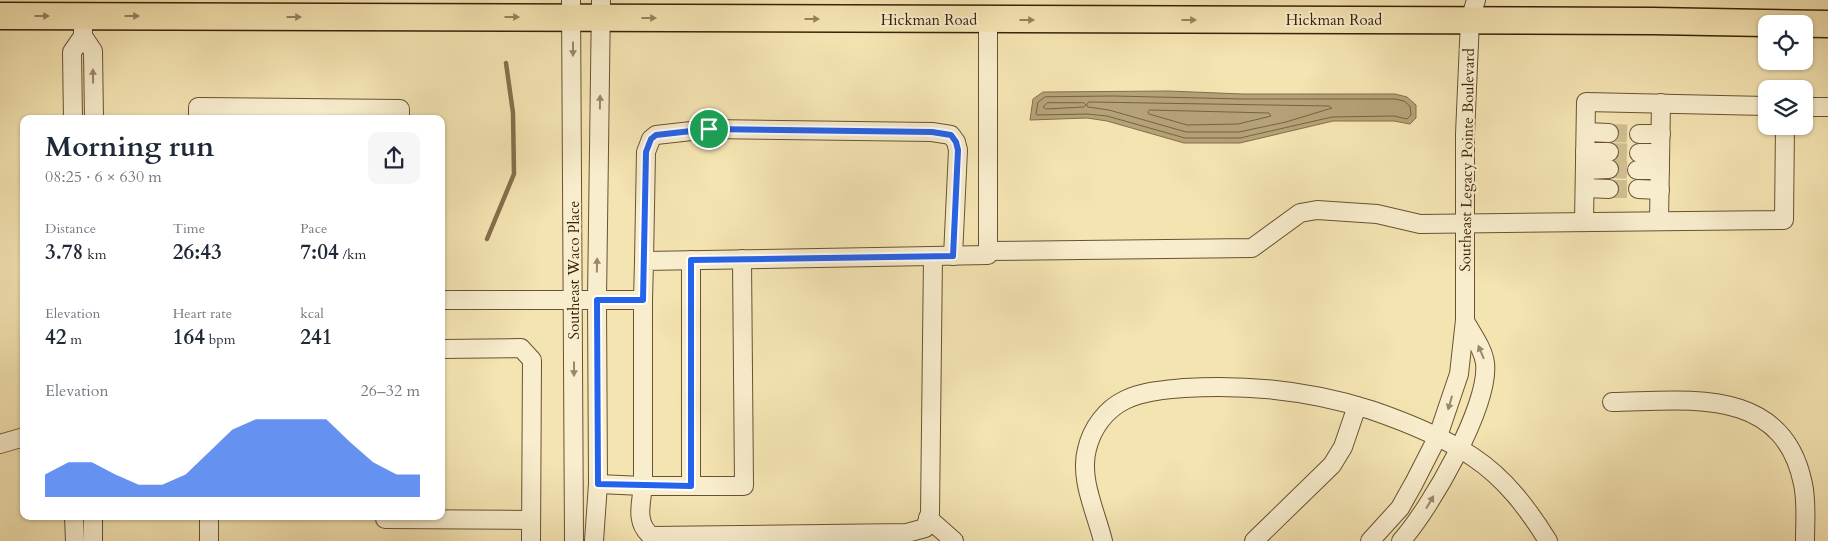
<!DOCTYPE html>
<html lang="en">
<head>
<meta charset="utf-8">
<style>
	:root { --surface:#fff; --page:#f6f6f7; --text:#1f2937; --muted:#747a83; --accent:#2563eb }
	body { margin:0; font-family:Cardo,serif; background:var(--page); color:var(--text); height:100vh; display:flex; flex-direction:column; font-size:19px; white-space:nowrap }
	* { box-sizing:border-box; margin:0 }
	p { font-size:16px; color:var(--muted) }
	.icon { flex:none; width:28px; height:28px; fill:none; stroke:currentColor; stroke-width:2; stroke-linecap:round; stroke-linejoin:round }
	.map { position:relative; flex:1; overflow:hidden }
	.details { position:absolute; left:20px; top:115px; width:425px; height:405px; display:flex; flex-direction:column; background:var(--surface); border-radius:10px; box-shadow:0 1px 4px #0004 }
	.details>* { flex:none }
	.tools { position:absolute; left:1758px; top:15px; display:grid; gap:10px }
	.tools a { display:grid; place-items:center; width:55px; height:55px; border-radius:10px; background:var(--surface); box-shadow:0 1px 4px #0004; font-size:25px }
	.pin { position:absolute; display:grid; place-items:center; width:42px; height:42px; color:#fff; margin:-21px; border:2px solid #fff; border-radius:50%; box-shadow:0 1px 5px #0007 }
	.round { display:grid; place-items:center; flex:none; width:52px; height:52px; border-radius:10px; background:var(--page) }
	.headline { display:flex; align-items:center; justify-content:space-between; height:85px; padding:0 25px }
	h1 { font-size:28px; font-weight:700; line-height:38px }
	.figures { display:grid; grid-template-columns:repeat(3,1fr); gap:8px; height:85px; padding:5px 25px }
	.figures div { display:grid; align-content:center }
	.figures b { font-size:21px; font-weight:700 }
	.figures small { font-size:14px; font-weight:400 }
	.figures p { font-size:14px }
	.chart { height:140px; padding:10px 25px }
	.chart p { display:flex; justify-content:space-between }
	.chart svg { width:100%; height:90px; margin-top:5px; fill:var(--accent); opacity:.7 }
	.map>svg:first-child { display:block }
</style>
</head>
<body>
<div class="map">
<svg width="1828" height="541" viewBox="0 0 1828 541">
	<rect width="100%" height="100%" fill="#f4e4b2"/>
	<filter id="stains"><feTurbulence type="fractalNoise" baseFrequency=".004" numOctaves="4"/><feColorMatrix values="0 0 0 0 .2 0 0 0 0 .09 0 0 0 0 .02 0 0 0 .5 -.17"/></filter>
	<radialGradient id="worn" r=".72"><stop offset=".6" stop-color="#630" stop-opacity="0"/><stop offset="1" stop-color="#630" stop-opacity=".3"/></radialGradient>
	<polygon fill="#b5a278" stroke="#846f4b" points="1168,91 1243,94 1395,94 1407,97 1416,105 1416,118 1410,124 1394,121 1333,121 1240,143 1184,143 1107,121 1087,118 1030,120 1033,99 1043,92"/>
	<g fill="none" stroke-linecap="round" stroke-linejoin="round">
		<g stroke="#786240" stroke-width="1">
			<polygon points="1114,96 1243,99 1395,99 1404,101 1410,106 1411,115 1407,119 1394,116 1332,117 1240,138 1185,138 1107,116 1087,114 1038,115 1036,114 1038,102 1045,97"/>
			<polygon points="1089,102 1329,106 1332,108 1286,122 1239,132 1186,132 1109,110 1088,107 1087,105"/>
			<polygon points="1084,103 1086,105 1084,107 1046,109 1043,107 1047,103"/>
			<polygon points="1150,110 1269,113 1271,116 1238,124 1187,125 1149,114 1148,112"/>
		</g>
		<polyline stroke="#846f4b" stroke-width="4.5" points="487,239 514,174 513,113 506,63"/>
		<g stroke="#cfbd90" stroke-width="18" stroke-dasharray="18 9" stroke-linecap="butt">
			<polyline points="1609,133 1639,134"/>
			<polyline points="1609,152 1639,153"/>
			<polyline points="1609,169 1637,170"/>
			<polyline points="1609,189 1638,189"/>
		</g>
		<g stroke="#695232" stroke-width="20">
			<g id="minor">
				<polyline points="571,0 574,541"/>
				<polyline points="83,36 93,51 94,119"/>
				<polyline points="1804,107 1828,107"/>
				<polyline points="73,119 72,52 83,36 83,16"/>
				<polyline points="198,119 198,107 400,109 400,119"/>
				<polyline points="1586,132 1609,133"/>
				<polyline points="1639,134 1661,134"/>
				<polyline points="1585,152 1609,152"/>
				<polyline points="1639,153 1660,153"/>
				<polyline points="1585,170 1609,169"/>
				<polyline points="1637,170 1660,170"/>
				<polyline points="1585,188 1609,189"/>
				<polyline points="1638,189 1660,190"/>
				<polyline points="1659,221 1661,103"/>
				<polyline points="1584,222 1586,102 1766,106"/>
				<polyline points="988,251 1252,248 1300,213 1317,210 1377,214 1420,224 1784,220 1785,126"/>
				<path d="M742,259L744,486H643C641,505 635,522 651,536L907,533L925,528L930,513L933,256"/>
				<polyline points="691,260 691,486"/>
				<polyline points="644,261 646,152 651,139 656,135 709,129 932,132 951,135 956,142 958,150 953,256"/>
				<polyline points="441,300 643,300 643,486 598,484"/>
				<polyline points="643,300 644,261 988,255 988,20"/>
				<polyline points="441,349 521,348 532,360 531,541"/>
				<path d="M1612,402C1687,401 1783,385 1803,484C1807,502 1805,522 1805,541"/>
				<polyline points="0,444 24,437"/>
				<polyline points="74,516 75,541"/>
				<polyline points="93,516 93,541"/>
				<polyline points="209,516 209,541"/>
				<polyline points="385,516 385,519 531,520"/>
				<polyline points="928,518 954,541"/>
				<polyline points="594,541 598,484 597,300 601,0"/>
				<path d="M1103,541C1096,512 1079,479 1087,449C1092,428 1106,409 1125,400C1144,391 1164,390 1184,388C1247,384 1311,391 1371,410C1406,422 1442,436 1473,457C1506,479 1528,509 1548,541"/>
				<polyline points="1254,541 1332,465 1343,447 1357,406"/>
				<polyline points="1370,541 1400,508 1414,483 1438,436 1459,374 1465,320 1465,134 1470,20 1476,0"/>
				<path d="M1401,541C1430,509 1490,405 1485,363C1483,348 1472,334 1465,321"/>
			</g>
		</g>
		<g stroke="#3b2207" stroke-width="29">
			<polyline id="highway" points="0,16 1653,21 1828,24"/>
		</g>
		<use href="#minor" stroke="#f8edcd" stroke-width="18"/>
		<use href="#highway" stroke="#f4e4b2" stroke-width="26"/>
	</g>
	<defs><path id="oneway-solid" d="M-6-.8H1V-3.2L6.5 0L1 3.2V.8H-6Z" transform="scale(1.25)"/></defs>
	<g fill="#98835c">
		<use href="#oneway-solid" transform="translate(42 16)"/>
		<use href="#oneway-solid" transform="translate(132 16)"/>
		<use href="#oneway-solid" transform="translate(294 17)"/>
		<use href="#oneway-solid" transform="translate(512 17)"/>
		<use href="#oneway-solid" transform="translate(649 18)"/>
		<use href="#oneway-solid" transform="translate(812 19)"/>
		<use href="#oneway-solid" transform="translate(1027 20)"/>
		<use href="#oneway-solid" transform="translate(1189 20)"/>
	</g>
	<g fill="#9a886a">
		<use href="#oneway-solid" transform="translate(573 49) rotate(90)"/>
		<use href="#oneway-solid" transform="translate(93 76) rotate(-91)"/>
		<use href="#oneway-solid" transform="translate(600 102) rotate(-89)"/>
		<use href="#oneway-solid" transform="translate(597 265) rotate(-89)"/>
		<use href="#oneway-solid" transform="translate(1481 352) rotate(-113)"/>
		<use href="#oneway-solid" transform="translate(574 369) rotate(90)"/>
		<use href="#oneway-solid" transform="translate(1450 403) rotate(106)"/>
		<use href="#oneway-solid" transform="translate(1430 502) rotate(-59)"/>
	</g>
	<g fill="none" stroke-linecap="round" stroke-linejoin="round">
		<g stroke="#fff" stroke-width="10">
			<polygon id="route" points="709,129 932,132 951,135 956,142 958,150 953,256 691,260 691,486 598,484 597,300 643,300 646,152 651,139 656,135"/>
		</g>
		<use href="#route" stroke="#2563eb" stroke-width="6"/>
	</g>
	<g text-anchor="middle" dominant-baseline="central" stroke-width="4.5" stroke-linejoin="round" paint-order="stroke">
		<g font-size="15" fill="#3b2207" stroke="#f8edcd">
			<text x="929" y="20">Hickman Road</text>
			<text x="1334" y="20">Hickman Road</text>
			<text transform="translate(1467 160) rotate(-89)">Southeast Legacy Pointe Boulevard</text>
			<text transform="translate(574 270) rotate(-90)">Southeast Waco Place</text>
		</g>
	</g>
	<rect width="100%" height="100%" filter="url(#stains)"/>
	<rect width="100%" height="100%" fill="url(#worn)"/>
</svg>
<div class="tools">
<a><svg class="icon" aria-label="locate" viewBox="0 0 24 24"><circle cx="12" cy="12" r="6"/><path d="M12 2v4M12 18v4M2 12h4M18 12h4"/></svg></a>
<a><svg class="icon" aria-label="layers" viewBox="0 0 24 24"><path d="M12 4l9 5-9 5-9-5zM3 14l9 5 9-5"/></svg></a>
</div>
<div class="pin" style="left:709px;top:129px;background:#1e9e55"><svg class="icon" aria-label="arrive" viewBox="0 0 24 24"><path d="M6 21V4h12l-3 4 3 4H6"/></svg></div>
<section class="details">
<div class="headline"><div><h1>Morning run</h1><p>08:25 · 6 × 630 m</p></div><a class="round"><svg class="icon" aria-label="share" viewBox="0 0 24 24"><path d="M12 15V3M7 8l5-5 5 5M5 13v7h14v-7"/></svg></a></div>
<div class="figures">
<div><p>Distance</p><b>3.78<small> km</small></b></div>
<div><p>Time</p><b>26:43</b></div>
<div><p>Pace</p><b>7:04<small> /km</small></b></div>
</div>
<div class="figures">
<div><p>Elevation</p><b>42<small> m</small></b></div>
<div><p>Heart rate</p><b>164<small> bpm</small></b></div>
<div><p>kcal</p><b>241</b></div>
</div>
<div class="chart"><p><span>Elevation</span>26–32 m</p>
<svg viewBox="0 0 160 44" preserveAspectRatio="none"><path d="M0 44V33L10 27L20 27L30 33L40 38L50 38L60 33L70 22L80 11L90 6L100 6L110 6L120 6L130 17L140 27L150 33L160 33V44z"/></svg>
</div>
</section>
</div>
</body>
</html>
